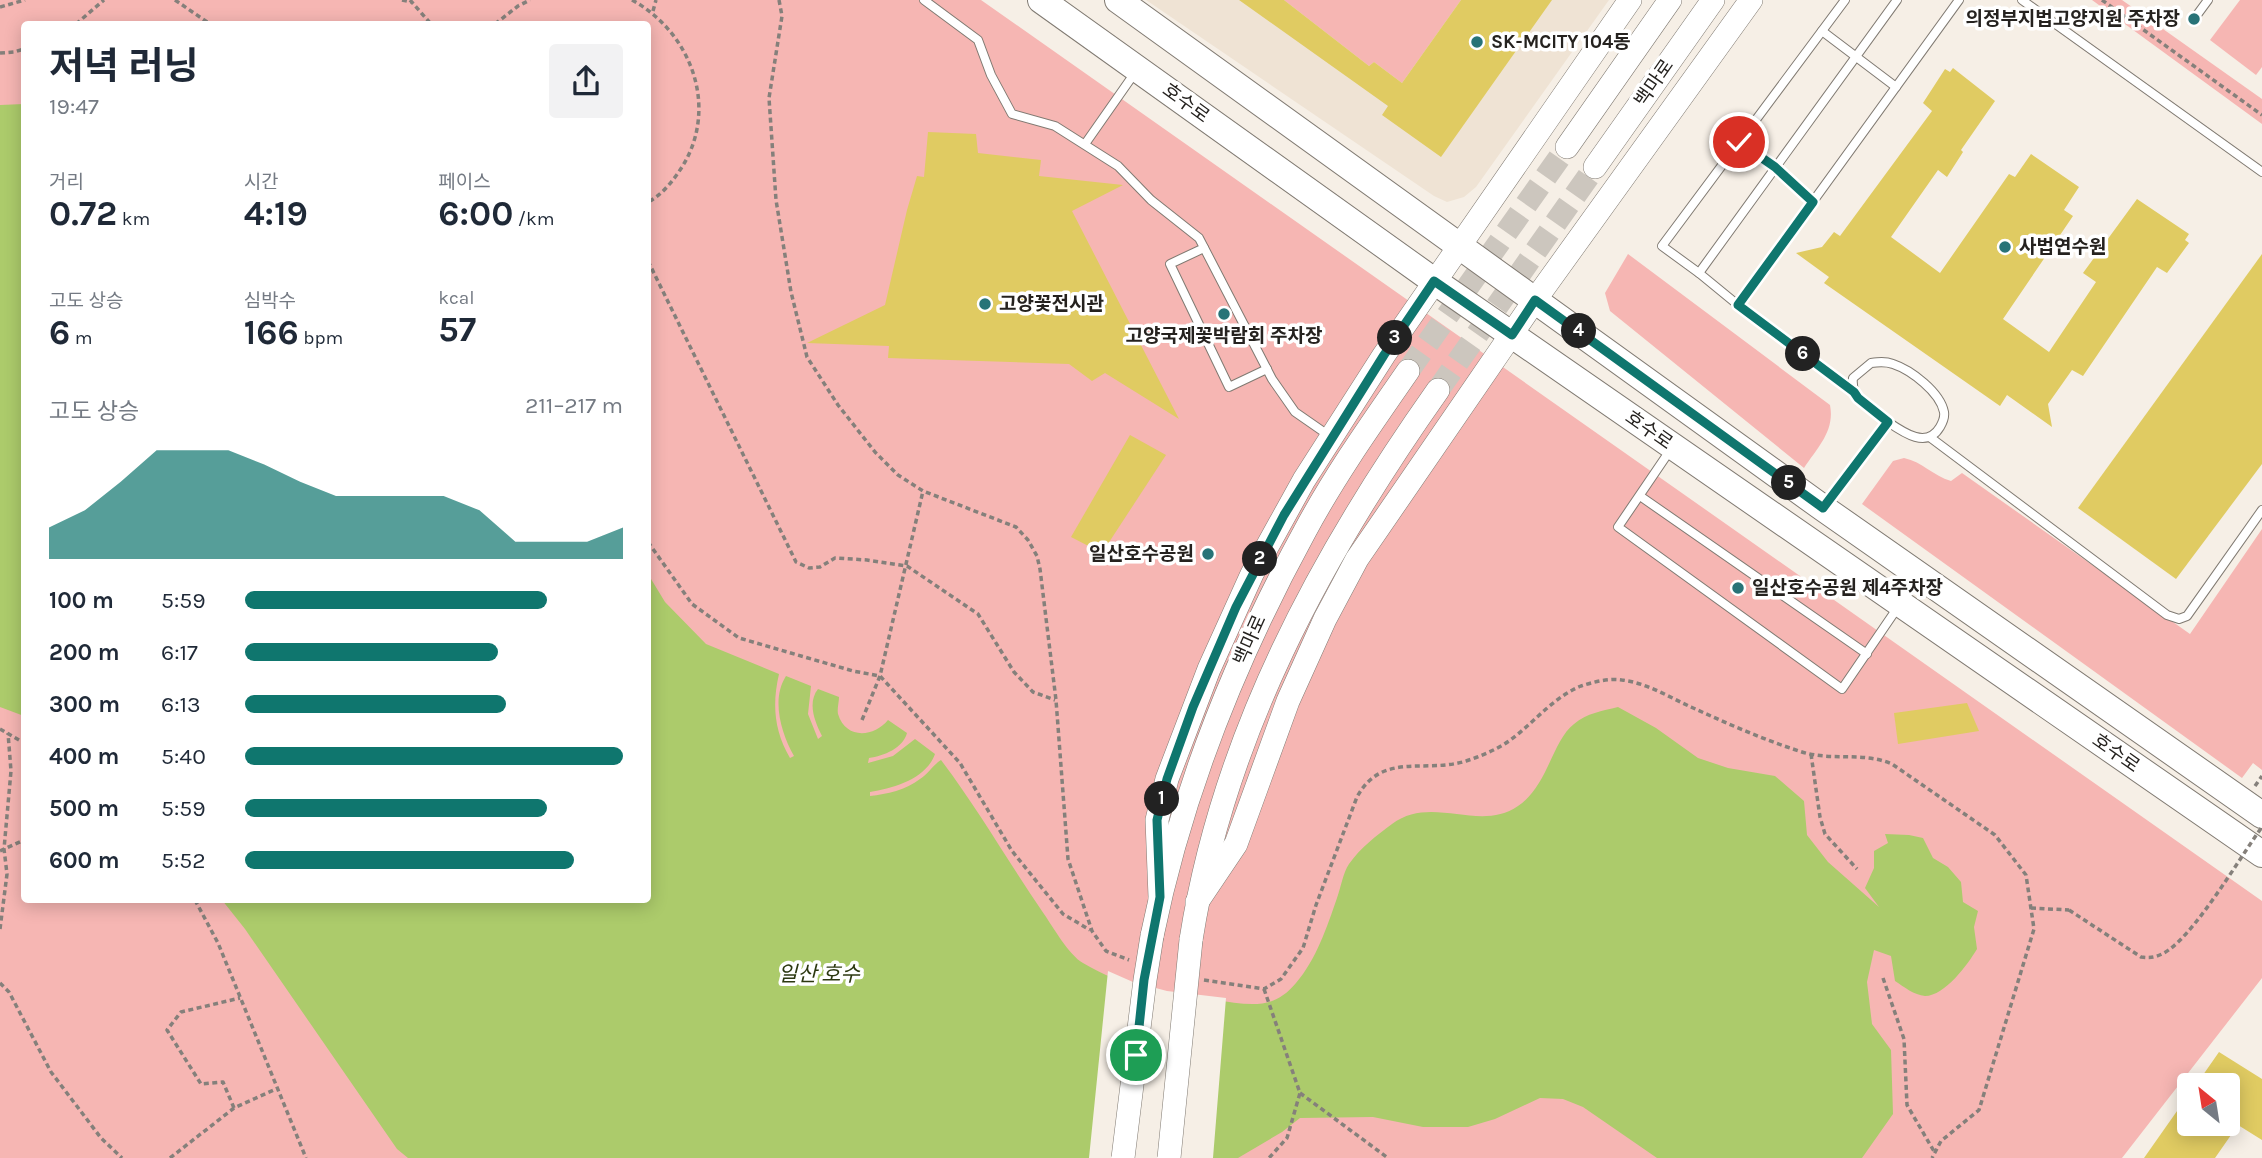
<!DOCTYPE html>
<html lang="ko">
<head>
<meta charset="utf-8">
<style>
	:root { --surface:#fff; --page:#f2f2f3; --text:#1f2937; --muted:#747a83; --accent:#0f766e }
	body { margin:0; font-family:Karla,"Noto Sans KR",sans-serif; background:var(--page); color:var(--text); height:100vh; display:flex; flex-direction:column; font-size:26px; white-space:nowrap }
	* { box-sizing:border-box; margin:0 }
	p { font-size:23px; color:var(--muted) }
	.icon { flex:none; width:38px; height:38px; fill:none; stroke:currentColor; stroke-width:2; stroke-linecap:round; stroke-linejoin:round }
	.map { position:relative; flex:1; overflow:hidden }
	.panel { position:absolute; left:21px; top:21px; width:630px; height:882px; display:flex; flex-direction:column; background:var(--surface); border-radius:7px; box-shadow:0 4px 18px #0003 }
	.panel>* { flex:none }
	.needle { width:46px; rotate:330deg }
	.buttons { position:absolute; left:2177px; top:1073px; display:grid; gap:14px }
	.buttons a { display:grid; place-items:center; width:63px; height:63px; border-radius:7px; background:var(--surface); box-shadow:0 4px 18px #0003; font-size:35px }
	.pin { position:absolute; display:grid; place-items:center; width:60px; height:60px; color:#fff; margin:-30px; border:4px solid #fff; border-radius:50%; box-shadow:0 2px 7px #0007 }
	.km { position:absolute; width:35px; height:35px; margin:-18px; border-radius:50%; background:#222; color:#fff; font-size:19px; line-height:35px; text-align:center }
	.round { display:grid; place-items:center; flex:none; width:74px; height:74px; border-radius:7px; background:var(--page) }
	.summary { display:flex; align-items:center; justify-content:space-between; height:119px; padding:0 28px }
	h1 { font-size:38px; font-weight:700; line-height:52px }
	.stats { display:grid; grid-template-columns:repeat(3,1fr); gap:10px; height:119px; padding:7px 28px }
	.stats div { display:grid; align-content:center }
	.stats b { font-size:35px; font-weight:700 }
	.stats small { font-size:19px; font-weight:400 }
	.stats p { font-size:19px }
	.chart { height:196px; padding:14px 28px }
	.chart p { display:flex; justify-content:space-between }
	.chart svg { width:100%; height:126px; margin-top:7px; fill:var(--accent); opacity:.7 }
	ul { padding:0 28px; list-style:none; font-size:23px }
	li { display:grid; grid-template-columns:112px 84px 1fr; align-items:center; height:52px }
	li i { height:18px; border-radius:9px; background:var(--accent) }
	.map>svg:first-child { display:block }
</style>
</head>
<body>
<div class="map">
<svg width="2262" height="1158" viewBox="0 0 2262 1158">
	<rect width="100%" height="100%" fill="#f6efe6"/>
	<polygon fill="#efe3d4" points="1146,0 1609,0 1476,187 1464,197 1447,202 1434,196"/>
	<g fill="#f6b6b3" fill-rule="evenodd">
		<path d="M0,0H981L2262,901V978L2122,1158H0ZM24,24H648V900H24Z"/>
		<polygon points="1284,0 1461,0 1402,83 1374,62 1369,66"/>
		<polygon points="2092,0 2122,0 2262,99 2262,124"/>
		<polygon points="2240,0 2262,0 2262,67 2256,75 2210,40"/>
		<path d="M1628,254L1830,405C1835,431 1818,447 1804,468L1610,311L1605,293Z"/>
		<path d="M1904,458C1923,462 1933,476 1951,481L1962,473L2190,634L2262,529V770L2253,763L2242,778L1862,504L1893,461Z"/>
	</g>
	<g fill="#accb6b">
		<polygon points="24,104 24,716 0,707 0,105"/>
		<path d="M648,574L665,602L706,644L779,674C772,704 774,731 790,758L794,756C781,733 771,699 786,676L811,686L808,714L818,739L822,736C815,722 807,703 818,689L839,697C839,702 837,709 838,714C846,740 874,737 888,720L907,733C903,748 884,756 869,758L868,763L893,756L915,739L935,754C926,779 894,788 870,792V796C887,794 906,790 920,779C928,774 934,764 941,760C978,809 1009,863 1044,914C1053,927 1069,955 1083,963C1123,987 1168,995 1214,1000C1247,1004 1272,1012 1296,983C1316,960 1327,927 1337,898C1341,887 1343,873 1349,864C1360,848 1377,835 1392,824C1432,794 1479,833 1518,806C1548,786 1552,741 1574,724C1587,713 1602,711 1618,707L1656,728L1698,758L1728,768L1775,776L1804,801L1807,835L1828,862L1879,907L1865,888L1874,868V851L1888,843L1885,834L1909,835L1923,838L1933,858L1948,867L1961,882L1963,902L1978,911L1974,927L1977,949C1968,964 1945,996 1925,996C1914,995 1904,987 1895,981L1891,956L1874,950L1867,982L1872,1024L1891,1050L1893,1114L1862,1158H1657L1583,1107L1563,1099L1540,1098L1495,1119L1468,1127H1423L1373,1117L1300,1118L1282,1132L1238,1158H408L397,1149L245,929L222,900H648Z"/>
	</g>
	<polygon fill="#f6efe6" points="1108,971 1133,982 1167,991 1226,998 1213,1158 1089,1158"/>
	<g fill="#e0cb62">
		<polygon points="1239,0 1284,0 1369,66 1374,62 1402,83 1461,0 1552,0 1441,157 1382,115 1388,106"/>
		<polygon points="1953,68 1995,101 1961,150 1963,152 1947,177 1938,170 1891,237 1940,273 2009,174 2015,177 2031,154 2079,187 2064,210 2073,216 2003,319 2049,352 2096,282 2083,273 2137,199 2189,234 2185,240 2189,243 2167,273 2157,267 2083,376 2072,370 2048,404 2052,427 2007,395 2000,406 1824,283 1829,277 1796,253 1822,247 1834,232 1840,236 1932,111 1923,103 1945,69 1950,72"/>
		<polygon points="928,132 976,134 978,153 1041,160 1039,176 1123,185 1072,211 1179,419 1105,373 1092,381 1069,364 888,358 889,346 807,343 885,305 907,210 917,176 924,177"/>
		<polygon points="2262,254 2262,464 2176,579 2078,508"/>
		<polygon points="1130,435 1166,455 1102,553 1071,537"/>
		<polygon points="1967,703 1979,731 1898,744 1894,713"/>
		<polygon points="2219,1052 2262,1079 2262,1140 2238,1125 2215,1158 2144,1158 2189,1094 2189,1124 2228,1124 2228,1085 2196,1085"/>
	</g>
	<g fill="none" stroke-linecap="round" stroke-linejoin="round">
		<g stroke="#ccc6be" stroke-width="23" stroke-dasharray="23 11" stroke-linecap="butt">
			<polyline points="1408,371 1567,147"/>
			<polyline points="1438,390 1595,167"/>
		</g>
		<g stroke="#807a72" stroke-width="10">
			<g id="lane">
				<polyline points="924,0 978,40 991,75 1012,114 1055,126 1118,166 1151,200 1199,238 1272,379 1295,412 1331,437"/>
				<polyline points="1845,0 1662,246 1699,273 1897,0"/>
				<polyline points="2022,0 2262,172"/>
				<polyline points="2194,19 2208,0"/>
				<polyline points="1822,31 1896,87"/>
				<polyline points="1739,142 1775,167 1813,202"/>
				<polyline points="1085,144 1134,74"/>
				<polyline points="1204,248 1170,264 1229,387 1267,369"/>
				<polyline points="1699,273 1738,305"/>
				<polyline points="1854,392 1738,305 1959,0"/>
				<polyline points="1931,438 2167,615 2179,619 2187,616 2262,510"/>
				<polyline points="1671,449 1618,527 1842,689 1898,607"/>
				<polyline points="1640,496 1867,654"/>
				<path d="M1825,505L1888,422C1904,433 1927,449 1940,427C1943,422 1945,418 1944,412C1940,392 1911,370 1893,364C1885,361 1878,362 1871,363L1853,378C1850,400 1873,410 1888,422"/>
			</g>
		</g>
		<g stroke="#807a72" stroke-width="24">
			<g id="secondary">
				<polyline points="1567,147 1670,0"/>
				<polyline points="1595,167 1713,0"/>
				<polyline points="1160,897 1157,820 1167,779 1209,669 1252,574 1304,480 1384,355 1630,0"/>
				<polyline points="1197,902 1236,844 1288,701 1325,619 1357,559 1535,300 1751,0"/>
				<path d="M1152,936C1181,794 1236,657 1305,531C1335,475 1372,423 1408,371"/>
				<path d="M1191,940C1223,736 1320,557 1438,390"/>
			</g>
		</g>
		<g stroke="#807a72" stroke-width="28">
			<g id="primary">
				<polyline points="1041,0 1434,281 2262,854"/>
				<polyline points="1118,0 1823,508 2262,815"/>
			</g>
		</g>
		<g stroke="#85807b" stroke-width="3.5" stroke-dasharray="5 3.5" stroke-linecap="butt">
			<polyline points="175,0 210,24"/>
			<polyline points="402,0 411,2"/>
			<polyline points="410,0 431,24"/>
			<path d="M632,0C692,33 719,108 682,167C673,181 662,195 648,202"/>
			<polyline points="779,0 782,16 769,98 776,200 791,292 807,357 838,405 875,452 898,475 923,491 1016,527 1028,540 1037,556 1040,569 1056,700 1068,859 1092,931 1106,951 1129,960"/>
			<polyline points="2102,0 2262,115"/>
			<polyline points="0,7 25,0"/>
			<polyline points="653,11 656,0"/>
			<polyline points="76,24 104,0"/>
			<polyline points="495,24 518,6 530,0"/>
			<polyline points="0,53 14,52 24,49"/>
			<polyline points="648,261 796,562 809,568 820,567 835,558 867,560 907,566 978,614 1014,672 1033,692 1055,700"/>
			<polyline points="648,542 692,604 739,638 853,671 880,676 960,763 1012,851 1063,914 1090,930"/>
			<polyline points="862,720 880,676 923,491"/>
			<polyline points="0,729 24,743"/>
			<polyline points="1811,754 1820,817 1825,834 1857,869"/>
			<polyline points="2255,786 2262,776"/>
			<polyline points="0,851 24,840"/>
			<polyline points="195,900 218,943 306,1158"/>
			<polyline points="2031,908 2069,910"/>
			<polyline points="0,929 7,874 4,849 11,771 8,733"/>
			<polyline points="1883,978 1904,1039 1907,1105 1935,1153"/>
			<path d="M1204,980L1264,989L1281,979L1303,948L1316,905L1357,797C1382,751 1425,774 1466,761C1481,756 1496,750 1509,741C1534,723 1552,698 1581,686C1593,682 1609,678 1622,680C1647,683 1669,697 1691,707C1726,723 1762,739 1799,751C1830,762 1862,751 1892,764L1995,835L2026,875L2034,929L1979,1110L1941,1141L1932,1158"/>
			<polyline points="0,983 9,992 51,1072 101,1138 122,1158"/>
			<polyline points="1264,989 1300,1093 1287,1138 1269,1158"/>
			<polyline points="1300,1093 1388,1158"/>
			<polyline points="234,1108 223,1082 201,1084 167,1030 181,1012 240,998"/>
			<polyline points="170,1158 234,1108 276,1089"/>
		</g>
		<use href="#lane" stroke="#fff" stroke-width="8"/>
		<use href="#secondary" stroke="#fff" stroke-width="23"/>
		<use href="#primary" stroke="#fff" stroke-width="26"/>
		<g stroke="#807a72" stroke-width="24" stroke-linecap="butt">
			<g id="secondary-bridge">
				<polyline points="1123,1158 1145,980 1152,936"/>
				<polyline points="1169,1158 1191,940"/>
			</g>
		</g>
		<path stroke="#85807b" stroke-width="3.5" stroke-dasharray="5 3.5" stroke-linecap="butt" d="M2069,910L2141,957C2149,958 2154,958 2162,954C2192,940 2240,857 2262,827"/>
		<use href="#secondary-bridge" stroke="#fff" stroke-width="23"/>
	</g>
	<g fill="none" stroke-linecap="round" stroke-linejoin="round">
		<g stroke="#fff" stroke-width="14">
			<polyline id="route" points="1136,1055 1144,980 1160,897 1157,820 1167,779 1193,707 1236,607 1284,515 1384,355 1434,281 1512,335 1535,300 1823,508 1888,422 1858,398 1854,392 1738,305 1813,202 1775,167 1739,142"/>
		</g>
		<use href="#route" stroke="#0f766e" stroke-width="9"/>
	</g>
	<g fill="#287377" stroke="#fff" stroke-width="2.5">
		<circle cx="2194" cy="19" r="7"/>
		<circle cx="1477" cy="42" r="7"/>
		<circle cx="2005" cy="247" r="7"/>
		<circle cx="985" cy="304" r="7"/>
		<circle cx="1224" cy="314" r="7"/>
		<circle cx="1208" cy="554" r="7"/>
		<circle cx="1738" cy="588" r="7"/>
	</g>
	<g text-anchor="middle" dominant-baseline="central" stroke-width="7" stroke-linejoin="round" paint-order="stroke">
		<g font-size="19" font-weight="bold" fill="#25221f" stroke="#fff" text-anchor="start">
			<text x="2180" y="19" text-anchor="end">의정부지법고양지원 주차장</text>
			<text x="1491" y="42">SK-MCITY 104동</text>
			<text x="2019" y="247">사법연수원</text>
			<text x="999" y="304">고양꽃전시관</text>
			<text x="1224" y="336" text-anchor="middle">고양국제꽃박람회 주차장</text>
			<text x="1194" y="554" text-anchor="end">일산호수공원</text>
			<text x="1752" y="588">일산호수공원 제4주차장</text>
		</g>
		<g font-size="19" fill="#25221f" stroke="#fff">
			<text transform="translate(1654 83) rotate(-55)">백마로</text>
			<text transform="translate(1186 103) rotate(36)">호수로</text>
			<text transform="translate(1649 430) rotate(35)">호수로</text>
			<text transform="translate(1250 640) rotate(-66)">백마로</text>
			<text transform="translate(2116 753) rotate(35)">호수로</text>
		</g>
		<g font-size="21" font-style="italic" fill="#2c3810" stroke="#fff">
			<text x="819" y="974">일산 호수</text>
		</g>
	</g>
</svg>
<div class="buttons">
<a><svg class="needle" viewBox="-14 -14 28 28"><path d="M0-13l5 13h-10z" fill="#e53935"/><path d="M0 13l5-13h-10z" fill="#747a83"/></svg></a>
</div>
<div class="pin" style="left:1136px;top:1055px;background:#1e9e55"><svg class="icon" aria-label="arrive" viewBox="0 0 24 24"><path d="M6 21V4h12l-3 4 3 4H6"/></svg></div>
<div class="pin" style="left:1739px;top:142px;background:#d93025"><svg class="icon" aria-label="check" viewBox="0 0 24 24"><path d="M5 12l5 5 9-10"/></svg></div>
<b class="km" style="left:1162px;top:799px">1</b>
<b class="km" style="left:1260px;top:559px">2</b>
<b class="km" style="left:1395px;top:338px">3</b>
<b class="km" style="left:1579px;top:331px">4</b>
<b class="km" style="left:1789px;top:483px">5</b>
<b class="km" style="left:1803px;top:354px">6</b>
<section class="panel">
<div class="summary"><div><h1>저녁 러닝</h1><p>19:47</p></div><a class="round"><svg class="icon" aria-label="share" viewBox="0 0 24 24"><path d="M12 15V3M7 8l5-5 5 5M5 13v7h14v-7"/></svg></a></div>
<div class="stats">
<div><p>거리</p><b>0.72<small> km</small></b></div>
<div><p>시간</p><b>4:19</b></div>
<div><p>페이스</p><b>6:00<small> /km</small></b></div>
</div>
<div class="stats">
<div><p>고도 상승</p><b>6<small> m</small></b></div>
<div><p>심박수</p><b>166<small> bpm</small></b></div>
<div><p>kcal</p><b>57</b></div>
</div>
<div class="chart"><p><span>고도 상승</span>211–217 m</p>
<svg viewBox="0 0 160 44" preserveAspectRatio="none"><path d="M0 44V33L10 27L20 17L30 6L40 6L50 6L60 11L70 17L80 22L90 22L100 22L110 22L120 27L130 38L140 38L150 38L160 33V44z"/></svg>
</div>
<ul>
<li><b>100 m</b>5:59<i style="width:80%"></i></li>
<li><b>200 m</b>6:17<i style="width:67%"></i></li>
<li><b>300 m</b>6:13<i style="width:69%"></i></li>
<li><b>400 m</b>5:40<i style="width:100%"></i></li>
<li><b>500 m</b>5:59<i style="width:80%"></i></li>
<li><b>600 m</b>5:52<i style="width:87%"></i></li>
</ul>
</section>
</div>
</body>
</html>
